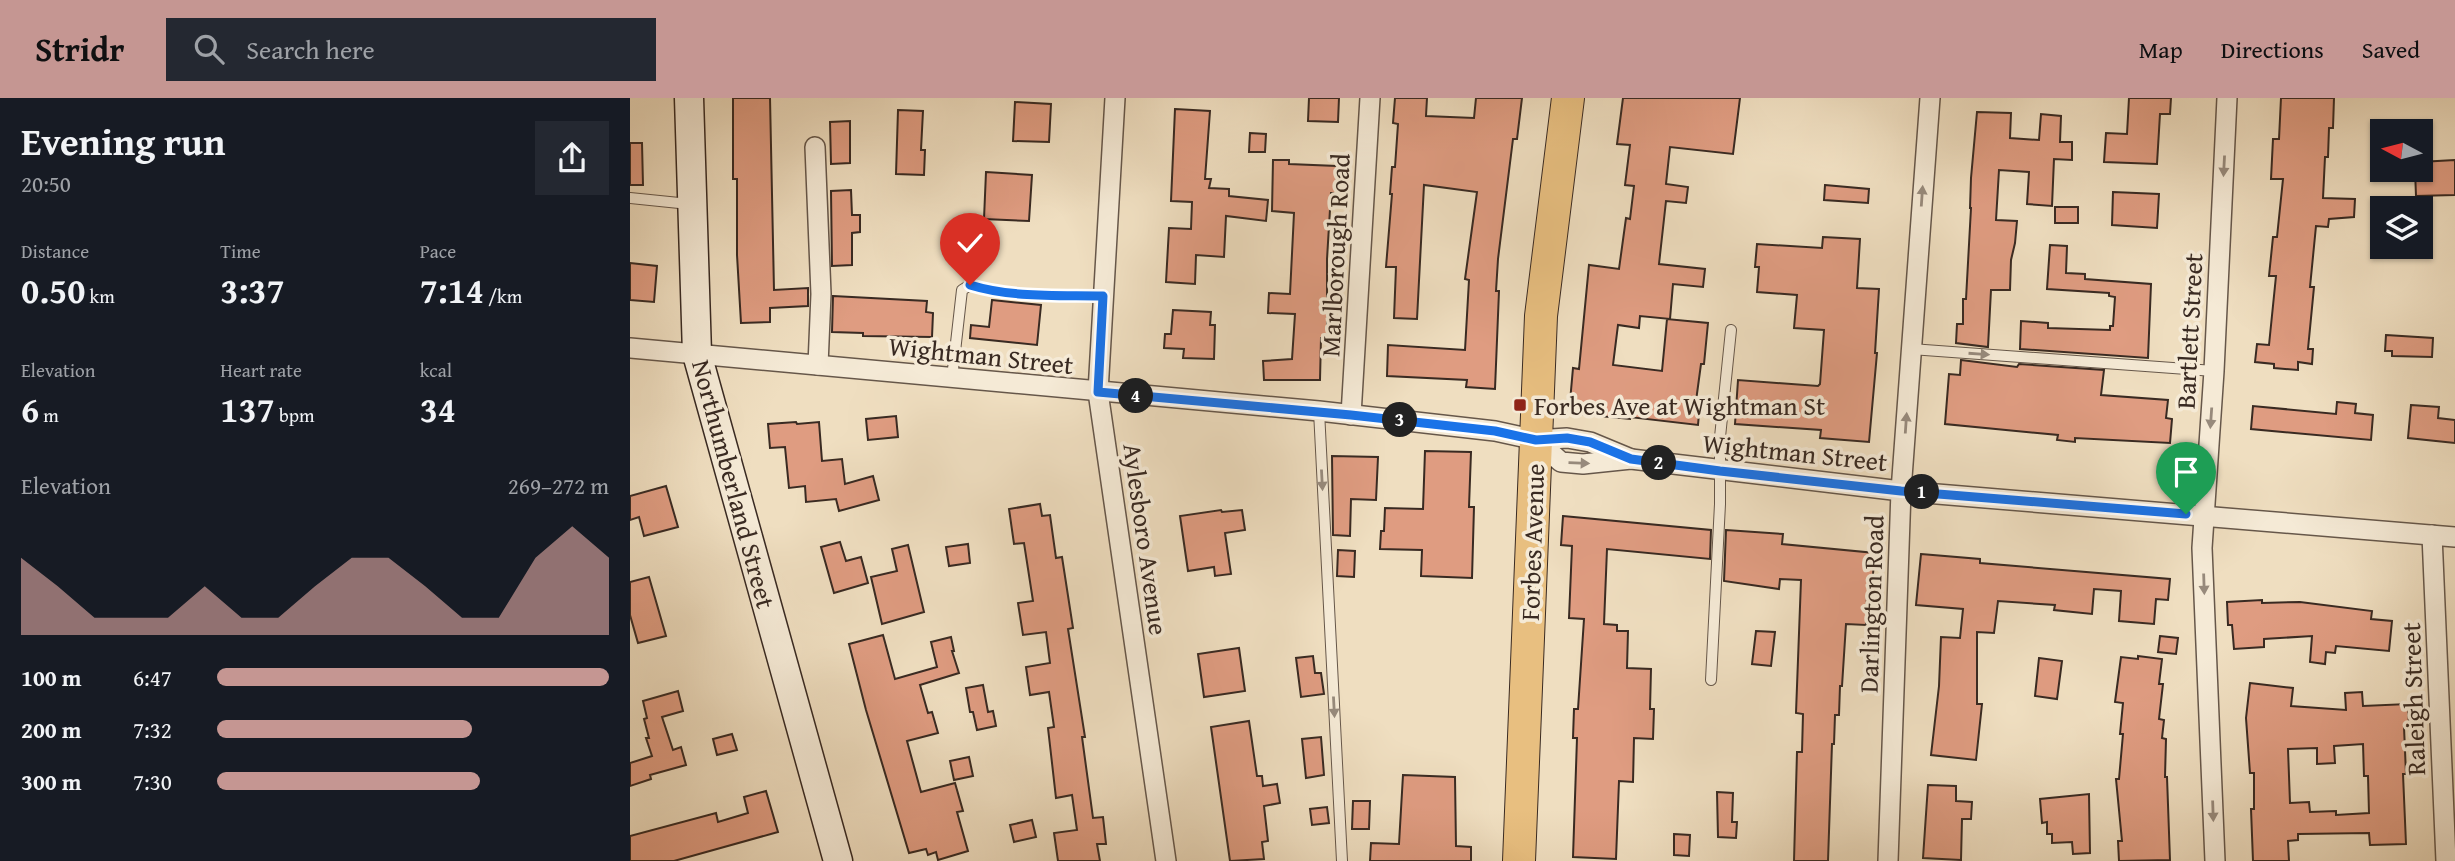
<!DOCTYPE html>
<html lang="en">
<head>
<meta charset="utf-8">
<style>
	:root { --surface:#171b24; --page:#242831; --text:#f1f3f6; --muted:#9ea1a6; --accent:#c59692 }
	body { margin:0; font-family:"Gentium Book Plus",serif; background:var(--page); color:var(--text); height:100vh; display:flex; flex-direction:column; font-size:26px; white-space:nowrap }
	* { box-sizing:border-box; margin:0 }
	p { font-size:23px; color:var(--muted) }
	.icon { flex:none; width:38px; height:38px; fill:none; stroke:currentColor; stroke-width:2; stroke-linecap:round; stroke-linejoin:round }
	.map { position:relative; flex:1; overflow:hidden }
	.drawer { display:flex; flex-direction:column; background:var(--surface); width:630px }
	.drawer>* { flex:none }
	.needle { width:46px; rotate:277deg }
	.buttons { position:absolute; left:1740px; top:21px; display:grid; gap:14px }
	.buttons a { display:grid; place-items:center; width:63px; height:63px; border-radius:0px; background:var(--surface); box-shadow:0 2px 5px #0004; font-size:35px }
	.pin { position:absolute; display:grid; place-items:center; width:60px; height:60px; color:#fff; margin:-72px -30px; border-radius:50% 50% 50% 0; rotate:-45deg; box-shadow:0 0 7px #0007 }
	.pin .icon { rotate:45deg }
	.km { position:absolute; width:35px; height:35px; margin:-18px; border-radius:50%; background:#222; color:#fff; font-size:19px; line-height:35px; text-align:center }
	.round { display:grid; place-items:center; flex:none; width:74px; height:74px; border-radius:0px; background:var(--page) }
	.summary { display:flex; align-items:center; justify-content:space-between; height:119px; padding:0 21px }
	h1 { font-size:38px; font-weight:600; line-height:52px }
	.metrics { display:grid; grid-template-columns:repeat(3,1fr); gap:10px; height:119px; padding:7px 21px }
	.metrics div { display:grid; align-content:center }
	.metrics b { font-size:35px; font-weight:600 }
	.metrics small { font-size:19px; font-weight:400 }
	.metrics p { font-size:19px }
	.chart { height:196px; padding:14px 21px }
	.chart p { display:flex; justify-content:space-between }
	.chart svg { width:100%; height:126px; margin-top:7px; fill:var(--accent); opacity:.7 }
	ul { padding:0 21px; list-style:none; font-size:23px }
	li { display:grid; grid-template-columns:112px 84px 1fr; align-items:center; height:52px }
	li i { height:18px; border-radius:9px; background:var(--accent) }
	header { display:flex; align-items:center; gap:42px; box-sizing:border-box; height:98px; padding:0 35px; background:var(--accent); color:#111 }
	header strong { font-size:33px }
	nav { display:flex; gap:38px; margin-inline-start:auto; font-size:24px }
	.search { width:490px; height:63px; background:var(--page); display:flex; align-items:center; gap:18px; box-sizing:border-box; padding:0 24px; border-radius:0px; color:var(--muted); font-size:26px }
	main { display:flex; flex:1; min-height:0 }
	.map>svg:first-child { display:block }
</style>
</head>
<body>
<header>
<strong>Stridr</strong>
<div class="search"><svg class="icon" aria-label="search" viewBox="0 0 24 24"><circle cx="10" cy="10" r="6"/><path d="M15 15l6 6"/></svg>Search here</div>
<nav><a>Map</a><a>Directions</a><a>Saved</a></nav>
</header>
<main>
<section class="drawer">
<div class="summary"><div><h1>Evening run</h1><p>20:50</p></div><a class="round"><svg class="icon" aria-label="share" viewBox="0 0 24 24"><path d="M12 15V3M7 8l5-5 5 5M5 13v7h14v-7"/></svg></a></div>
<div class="metrics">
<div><p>Distance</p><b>0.50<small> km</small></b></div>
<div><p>Time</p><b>3:37</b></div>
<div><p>Pace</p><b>7:14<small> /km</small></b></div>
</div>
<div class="metrics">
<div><p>Elevation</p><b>6<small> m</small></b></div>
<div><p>Heart rate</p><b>137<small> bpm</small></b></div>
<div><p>kcal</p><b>34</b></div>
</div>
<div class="chart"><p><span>Elevation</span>269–272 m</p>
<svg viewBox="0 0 160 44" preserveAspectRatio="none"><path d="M0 44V17L10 27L20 38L30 38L40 38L50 27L60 38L70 38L80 27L90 17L100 17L110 27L120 38L130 38L140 17L150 6L160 17V44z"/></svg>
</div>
<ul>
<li><b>100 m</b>6:47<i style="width:100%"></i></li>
<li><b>200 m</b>7:32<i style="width:65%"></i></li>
<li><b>300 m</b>7:30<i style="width:67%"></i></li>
</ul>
</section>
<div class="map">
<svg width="1825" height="763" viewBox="0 0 1825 763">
	<rect width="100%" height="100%" fill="#efdec0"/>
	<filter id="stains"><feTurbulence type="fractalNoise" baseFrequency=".00286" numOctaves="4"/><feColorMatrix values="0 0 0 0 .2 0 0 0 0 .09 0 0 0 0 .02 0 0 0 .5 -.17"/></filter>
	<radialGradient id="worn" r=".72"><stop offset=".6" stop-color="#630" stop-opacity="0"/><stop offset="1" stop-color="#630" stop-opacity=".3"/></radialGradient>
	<g fill="#df9c81" stroke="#392a22" stroke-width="2" fill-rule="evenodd">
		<polygon points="103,0 140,0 144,192 178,190 178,208 140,210 140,224 111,225 107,157 107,81 103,81"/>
		<polygon points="679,0 709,0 708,24 678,23"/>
		<polygon points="765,0 797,0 796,18 844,20 846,0 892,0 887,41 883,41 868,161 866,193 869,193 865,291 836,289 837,282 757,278 758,247 835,252 839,182 835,181 847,94 794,87 787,221 764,220 766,169 756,169 762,96 760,96 762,69 765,69 768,26 763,25"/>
		<polygon points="993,0 1110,0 1103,56 1040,49 1036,86 1058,89 1056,105 1036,103 1029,166 1075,171 1073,189 1043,186 1040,221 1010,218 1009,230 988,227 983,267 1032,273 1037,221 1078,225 1074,266 1071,266 1066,303 1070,304 1068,327 1000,319 1000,321 939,315 943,270 949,271 959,167 989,171 996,120 1000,121 1004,88 995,87 1000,47 987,46"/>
		<polygon points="1499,0 1541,0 1540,16 1530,16 1527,66 1474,64 1476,35 1497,36"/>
		<polygon points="1651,0 1704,0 1703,30 1699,30 1698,59 1695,59 1693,100 1725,101 1724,119 1699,121 1698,129 1686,128 1680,189 1684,189 1678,251 1683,251 1682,266 1668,264 1668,272 1644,270 1644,266 1625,264 1627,246 1639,247 1646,178 1639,178 1643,139 1647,139 1653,81 1641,81 1643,41 1649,41"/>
		<polygon points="385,4 421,6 419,44 383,43"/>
		<polygon points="545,11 580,13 575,81 581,81 579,90 599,91 599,98 638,102 636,123 596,118 594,159 566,157 565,186 536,184 539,130 561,131 562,104 541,103"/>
		<polygon points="268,12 293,13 291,52 295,52 294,77 266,76"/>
		<polygon points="1347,14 1381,15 1380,40 1409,42 1411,16 1431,18 1430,44 1442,44 1442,62 1424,61 1422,108 1397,106 1399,74 1369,72 1366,122 1387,123 1385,145 1381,162 1380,192 1361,192 1358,249 1326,245 1327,226 1333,226 1333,201 1336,201 1341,110 1340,110 1341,80"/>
		<polygon points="220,23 220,65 201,66 200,24"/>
		<polygon points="620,35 636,36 635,54 619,54"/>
		<polygon points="0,45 12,45 13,87 0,87"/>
		<polygon points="643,62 659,62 659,66 707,68 706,95 701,95 697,161 697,240 691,240 690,282 634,282 633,263 662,261 665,216 638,215 639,195 660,196 664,115 642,113"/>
		<polygon points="1825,62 1825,97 1786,98 1785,72 1790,72 1790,64"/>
		<polygon points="356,74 402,77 399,123 354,121"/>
		<polygon points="1195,87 1239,91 1238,105 1194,102"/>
		<polygon points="221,92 222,117 230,117 230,134 222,135 222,167 202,168 201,93"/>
		<polygon points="1483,94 1529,96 1527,130 1482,127"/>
		<rect x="1425" y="109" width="23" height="16"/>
		<polygon points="1193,139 1230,141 1227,190 1249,191 1245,255 1247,255 1239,344 1190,340 1191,332 1105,326 1108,282 1188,288 1190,286 1194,232 1164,230 1167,197 1127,194 1129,169 1125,169 1127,146 1192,150"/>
		<polygon points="1420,147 1437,148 1436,175 1455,176 1455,181 1521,186 1518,260 1390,251 1391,223 1418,225 1418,230 1480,232 1480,228 1483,228 1485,199 1479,198 1479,195 1417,191"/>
		<polygon points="0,165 27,168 24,204 0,202"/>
		<polygon points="203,198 297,203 296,214 303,215 302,239 233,238 233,235 202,234"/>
		<polygon points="362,202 411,207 407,247 340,240 341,227 359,229"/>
		<polygon points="543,212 581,214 580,227 585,227 584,261 553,260 554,251 534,250 535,236 541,236"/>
		<polygon points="1756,237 1803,240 1802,259 1762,258 1762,253 1755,253"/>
		<polygon points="1331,262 1387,269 1389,266 1474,272 1471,297 1538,302 1536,320 1542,321 1540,345 1445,340 1445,344 1427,342 1428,337 1315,326 1319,276 1330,277"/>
		<polygon points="1707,304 1726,306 1725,315 1743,317 1741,342 1621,331 1623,308 1706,316"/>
		<polygon points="1781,307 1809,309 1808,320 1825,322 1825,345 1778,340"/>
		<polygon points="266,318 268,339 238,342 236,321"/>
		<polygon points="166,324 167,326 189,324 192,363 212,361 215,386 243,378 249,402 209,413 206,401 176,404 175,388 159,390 155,349 140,350 138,326"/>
		<polygon points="795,353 841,354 839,409 844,409 842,480 791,478 792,452 750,451 751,433 754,433 755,410 793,411"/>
		<polygon points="702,358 748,359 746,402 721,401 720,438 703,437"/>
		<polygon points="36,388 48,429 14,438 9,419 0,422 0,398"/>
		<polygon points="410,406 412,418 420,417 426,460 432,459 443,530 438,531 455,639 452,639 463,720 473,719 476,746 467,746 470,763 428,763 424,735 447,732 442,697 426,700 418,630 424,629 419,594 400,597 396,569 420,565 416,534 393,537 388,505 403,503 394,445 384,446 379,411"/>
		<polygon points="591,412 592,414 612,412 615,432 595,435 601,476 585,478 584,469 558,473 550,418"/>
		<polygon points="933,418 1081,432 1080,461 977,451 974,526 987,527 987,533 998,533 997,570 1021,571 1020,611 1024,611 1023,641 1004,640 1003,684 989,683 986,761 943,759 947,640 943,640 944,611 948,611 954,521 939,520 942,448 931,447"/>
		<polygon points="1096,432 1153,436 1152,446 1245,455 1241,497 1237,497 1236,527 1216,526 1212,588 1210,588 1209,617 1205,617 1204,646 1202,646 1198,763 1164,763 1167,654 1172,654 1173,616 1166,615 1171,482 1150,481 1149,491 1094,483"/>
		<polygon points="210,444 216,463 231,459 238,485 204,495 191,449"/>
		<polygon points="338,446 340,465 319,468 316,449"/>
		<polygon points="278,447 294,514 252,526 241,479 267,473 262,451"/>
		<polygon points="708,452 725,453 724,479 707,478"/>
		<polygon points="1291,456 1350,461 1350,465 1540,481 1538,502 1526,501 1524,526 1489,523 1491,493 1464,491 1462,516 1424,512 1425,507 1368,503 1364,535 1347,534 1347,606 1352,606 1346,662 1301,657 1309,588 1311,539 1330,540 1333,511 1286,507"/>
		<polygon points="19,479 36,538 8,545 0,517 0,484"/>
		<polygon points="1632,502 1632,505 1670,504 1742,513 1741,521 1762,523 1759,553 1706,548 1705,555 1696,554 1695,566 1680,564 1682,538 1634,541 1634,549 1604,551 1602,527 1598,527 1597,504"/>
		<polygon points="1126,533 1145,534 1141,568 1122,566"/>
		<polygon points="253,537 265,581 307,569 301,544 321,539 324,553 322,553 329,575 290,587 298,615 302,614 308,635 277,643 291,694 325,685 333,713 327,714 338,753 308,762 306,754 298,757 296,751 279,755 236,612 219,546"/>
		<polygon points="1530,538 1548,540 1546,556 1528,554"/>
		<polygon points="609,550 615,593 574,599 568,556"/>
		<polygon points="683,558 685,575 691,575 694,596 671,599 666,560"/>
		<polygon points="1508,558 1532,561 1529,586 1533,586 1529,621 1534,622 1532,640 1536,641 1535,679 1537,679 1540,762 1489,763 1488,743 1492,743 1486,681 1489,681 1493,636 1490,636 1493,605 1485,604 1491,559 1508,561"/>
		<polygon points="1409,560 1432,563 1427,601 1405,598"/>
		<path d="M1620,585L1663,590L1661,608L1716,612L1715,595L1732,594L1733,608L1778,606L1779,629H1774L1776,676H1773L1776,746L1740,747L1739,735L1668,736V742L1658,743L1659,763H1623L1621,711H1624V675H1620L1616,620ZM1733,646L1734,678H1738L1739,715L1706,717V713L1680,714L1679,704L1660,705L1658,651L1687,650V666L1705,665L1704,648Z"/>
		<polygon points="353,587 358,614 363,613 366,628 347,632 343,614 340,614 336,590"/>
		<polygon points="48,593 53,613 32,619 43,652 51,649 56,667 20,677 21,681 0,688 0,665 22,658 16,640 19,640 14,621 17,620 13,603"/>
		<polygon points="619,623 627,678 632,678 633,688 647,686 650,705 634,708 638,743 632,744 634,761 600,763 581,629"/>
		<polygon points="102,636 107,652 87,657 83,641"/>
		<polygon points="691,639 694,677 676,680 672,641"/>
		<polygon points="339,659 343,678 324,682 320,663"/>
		<polygon points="773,677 825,679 826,748 841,749 841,763 740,763 741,745 769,746"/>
		<polygon points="1298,687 1326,688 1326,703 1342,704 1341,721 1332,721 1331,762 1293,760"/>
		<polygon points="136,693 148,734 44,763 0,763 0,738 86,715 88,724 118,715 114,699"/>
		<polygon points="1087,694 1103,695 1102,724 1107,724 1106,740 1088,739"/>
		<polygon points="1459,696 1460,755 1443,756 1442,744 1422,745 1422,736 1417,736 1417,724 1412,725 1410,701"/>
		<polygon points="723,703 740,703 739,731 722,731"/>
		<polygon points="697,709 699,725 682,727 680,711"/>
		<polygon points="402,722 406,739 384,744 380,727"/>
		<polygon points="1044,736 1060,737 1059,758 1044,757"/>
	</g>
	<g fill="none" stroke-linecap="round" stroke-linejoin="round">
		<g stroke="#66574a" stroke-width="12">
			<g id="lane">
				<polyline points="0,100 59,106"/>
				<polyline points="1281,251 1584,273"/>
				<path d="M322,280L332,192L340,187C382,200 430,197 473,198"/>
				<polyline points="689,313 712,763"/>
				<polyline points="1081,582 1090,406 1090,339 1101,232"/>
			</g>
		</g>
		<g stroke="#66574a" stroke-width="22">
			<g id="street">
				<polyline points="485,0 468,294 536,763"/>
				<polyline points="185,49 191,196 188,267"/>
				<polyline points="0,250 689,313 865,333 906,342 937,340 960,344 1001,361"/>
				<polyline points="721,317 740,0"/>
				<polyline points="906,342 931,364 953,366 1001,361 1271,393 1825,439"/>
				<polyline points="1802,437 1816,763"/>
				<polyline points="1258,763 1271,393 1300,0"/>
				<polyline points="1585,763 1572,450 1584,273 1597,0"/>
			</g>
		</g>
		<g stroke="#392a22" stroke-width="31">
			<polyline id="secondary" points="59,0 67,256 208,763"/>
		</g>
		<g stroke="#392a22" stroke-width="34">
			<polyline id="primary" points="889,763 911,218 938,0"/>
		</g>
		<use href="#lane" stroke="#f5ead6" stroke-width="10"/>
		<use href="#street" stroke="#f5ead6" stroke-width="19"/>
		<use href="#secondary" stroke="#f5ead6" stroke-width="28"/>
		<use href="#primary" stroke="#e8bf80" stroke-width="32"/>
	</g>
	<defs><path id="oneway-solid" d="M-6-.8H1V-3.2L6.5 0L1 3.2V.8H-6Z" transform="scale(1.75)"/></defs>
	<g fill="#978a7c">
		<use href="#oneway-solid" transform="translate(1594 68) rotate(93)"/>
		<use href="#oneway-solid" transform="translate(1292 98) rotate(-86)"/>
		<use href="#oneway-solid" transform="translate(1349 256) rotate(4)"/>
		<use href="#oneway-solid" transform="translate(1581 320) rotate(94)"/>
		<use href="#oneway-solid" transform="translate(1276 325) rotate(-86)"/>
		<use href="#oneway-solid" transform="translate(949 365) rotate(2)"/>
		<use href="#oneway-solid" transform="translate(692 382) rotate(87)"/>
		<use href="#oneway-solid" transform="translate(1574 486) rotate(88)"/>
		<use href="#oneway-solid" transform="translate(704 609) rotate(87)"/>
		<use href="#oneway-solid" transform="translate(1583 713) rotate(88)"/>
	</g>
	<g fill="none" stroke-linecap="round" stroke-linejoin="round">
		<g stroke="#fff" stroke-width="14">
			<path id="route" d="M340,187C382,200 429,197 473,198L468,294L721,317L865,333L906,342L937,340L960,344L1001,361L1090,373L1271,393L1556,416"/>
		</g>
		<use href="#route" stroke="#1a73e8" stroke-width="9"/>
	</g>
	<rect fill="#8f2418" stroke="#f5ead6" stroke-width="2.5" x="883" y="300" width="14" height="14" rx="3.5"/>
	<g text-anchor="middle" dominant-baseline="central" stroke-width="7" stroke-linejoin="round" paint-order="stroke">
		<g font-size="26" fill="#392a22" stroke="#f5ead6">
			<text transform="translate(705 157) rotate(-87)">Marlborough Road</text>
			<text transform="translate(1559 233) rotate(-87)">Bartlett Street</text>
			<text transform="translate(351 257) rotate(6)">Wightman Street</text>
			<text transform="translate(1165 354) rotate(6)">Wightman Street</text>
			<text transform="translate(104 386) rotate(75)">Northumberland Street</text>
			<text transform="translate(516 441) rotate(82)">Aylesboro Avenue</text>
			<text transform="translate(902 444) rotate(-88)">Forbes Avenue</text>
			<text transform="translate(1241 506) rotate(-88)">Darlington Road</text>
			<text transform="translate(1783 601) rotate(-92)">Raleigh Street</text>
		</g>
		<g font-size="26" fill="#392a22" stroke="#f5ead6" text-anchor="start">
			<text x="904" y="307">Forbes Ave at Wightman St</text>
		</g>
	</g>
	<rect width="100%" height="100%" filter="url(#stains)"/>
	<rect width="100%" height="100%" fill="url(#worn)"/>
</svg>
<div class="buttons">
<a><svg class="needle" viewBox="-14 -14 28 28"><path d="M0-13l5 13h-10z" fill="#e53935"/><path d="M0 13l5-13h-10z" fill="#9ea1a6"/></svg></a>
<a><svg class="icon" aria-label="layers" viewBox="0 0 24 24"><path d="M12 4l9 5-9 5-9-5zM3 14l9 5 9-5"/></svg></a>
</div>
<div class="pin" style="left:1556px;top:416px;background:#1e9e55"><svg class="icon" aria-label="arrive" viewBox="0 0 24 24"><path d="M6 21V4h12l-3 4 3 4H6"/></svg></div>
<div class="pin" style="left:340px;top:187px;background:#d93025"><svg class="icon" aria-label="check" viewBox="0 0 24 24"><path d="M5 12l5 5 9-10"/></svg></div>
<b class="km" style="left:1292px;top:394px">1</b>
<b class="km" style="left:1029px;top:365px">2</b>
<b class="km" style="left:770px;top:322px">3</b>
<b class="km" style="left:506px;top:298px">4</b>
</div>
</main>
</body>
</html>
